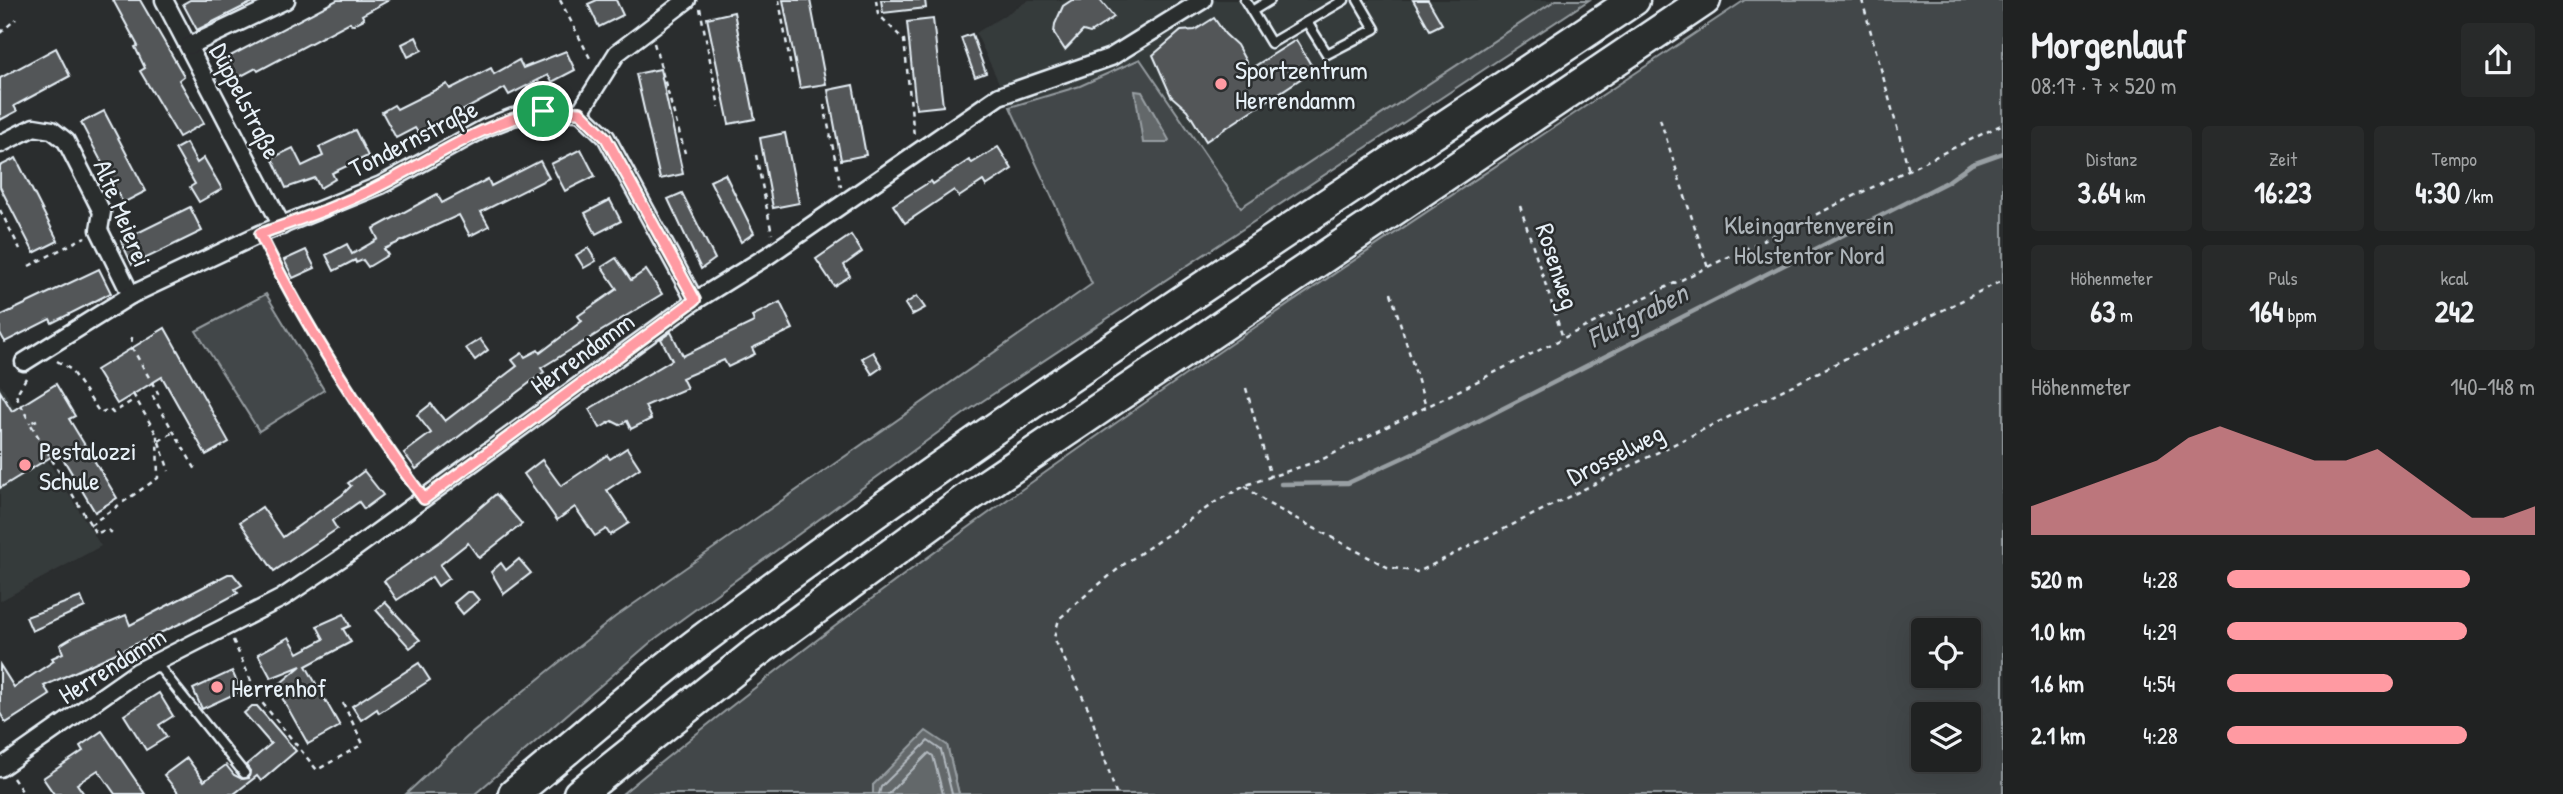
<!DOCTYPE html>
<html lang="de">
<head>
<meta charset="utf-8">
<style>
	:root { --surface:#202222; --page:#282a2a; --text:#f1f3f6; --muted:#a2a4a5; --line:#3d3f40; --accent:#ff9aa2 }
	body { margin:0; font-family:"Patrick Hand",sans-serif; background:var(--page); color:var(--text); height:100vh; display:flex; flex-direction:column; font-size:26px; white-space:nowrap }
	* { box-sizing:border-box; margin:0 }
	p { font-size:23px; color:var(--muted) }
	.icon { flex:none; width:38px; height:38px; fill:none; stroke:currentColor; stroke-width:2; stroke-linecap:round; stroke-linejoin:round }
	.map { position:relative; flex:1; overflow:hidden }
	.sheet { display:flex; flex-direction:column; background:var(--surface); width:560px }
	.sheet>* { flex:none }
	.buttons { position:absolute; left:1911px; top:618px; display:grid; gap:14px }
	.buttons a { display:grid; place-items:center; width:70px; height:70px; border-radius:7px; background:var(--surface); box-shadow:0 7px 28px #0002,0 0 0 2px var(--line); font-size:35px }
	.pin { position:absolute; display:grid; place-items:center; width:60px; height:60px; color:#fff; margin:-30px; border:4px solid #fff; border-radius:50%; box-shadow:0 2px 7px #0007 }
	.round { display:grid; place-items:center; flex:none; width:74px; height:74px; border-radius:7px; background:var(--page) }
	.summary { display:flex; align-items:center; justify-content:space-between; height:119px; padding:0 28px }
	h1 { font-size:38px; font-weight:800; line-height:52px }
	.figures { display:grid; grid-template-columns:repeat(3,1fr); gap:10px; height:119px; padding:7px 28px }
	.figures div { display:grid; align-content:center; border-radius:7px; background:var(--page); text-align:center }
	.figures b { font-size:30px; font-weight:800 }
	.figures small { font-size:19px; font-weight:400 }
	.figures p { font-size:19px }
	.chart { height:196px; padding:14px 28px }
	.chart p { display:flex; justify-content:space-between }
	.chart svg { width:100%; height:126px; margin-top:7px; fill:var(--accent); opacity:.7 }
	ul { padding:0 28px; list-style:none; font-size:23px }
	li { display:grid; grid-template-columns:112px 84px 1fr; align-items:center; height:52px }
	li i { height:18px; border-radius:9px; background:var(--accent) }
	main { display:flex; flex:1; min-height:0 }
	.map>svg:first-child { display:block }
</style>
</head>
<body>
<main>
<div class="map">
<svg width="2003" height="794" viewBox="0 0 2003 794">
	<rect width="100%" height="100%" fill="#2a2d2e"/>
	<filter id="ink" filterUnits="userSpaceOnUse"><feTurbulence type="fractalNoise" baseFrequency=".0143" numOctaves="2"/><feDisplacementMap in="SourceGraphic" scale="14" xChannelSelector="R" yChannelSelector="G"/><feConvolveMatrix kernelMatrix="1 2 1 2 8 2 1 2 1" color-interpolation-filters="sRGB"/></filter>
	<g filter="url(#ink)">
		<g fill="#363a3b">
			<polygon points="1029,0 1556,0 1241,207 1140,60 1080,86 1010,107 976,33"/>
			<polygon points="0,384 101,546 0,601"/>
		</g>
		<g fill="#424648" stroke="#959ca0" stroke-width="2" fill-rule="evenodd">
			<polygon points="1556,0 1589,0 969,410 652,641 475,794 406,794 467,737 615,617 1092,284 1010,107 1080,86 1140,59 1241,207"/>
			<path d="M1745,0H2003V794H959L947,745L873,785V794H622C976,502 1364,255 1745,0ZM1923,630H1969V676H1923ZM1923,714H1969V760H1923Z"/>
			<polygon points="266,294 324,390 259,431 196,331"/>
		</g>
		<g fill="#63686b" stroke="#989fa3" stroke-width="2">
			<polygon points="1135,91 1142,92 1169,140 1166,143 1143,143"/>
			<polygon points="926,731 947,745 959,794 873,794 873,785"/>
		</g>
		<g fill="none" stroke-linecap="round" stroke-linejoin="round">
			<g stroke="#b3bac0" stroke-width="2">
				<polyline points="879,794 881,787 928,741 941,750 952,794"/>
				<polyline points="888,794 929,753 933,756 943,794"/>
			</g>
			<polyline stroke="#989fa3" stroke-width="4.5" points="1281,484 1348,483 1441,440 1947,182 1972,164 2003,153"/>
		</g>
		<g fill="#535759" stroke="#e8f1f8" stroke-width="2">
			<polygon points="113,0 140,0 184,76 179,80 204,123 179,137 140,71 145,68 135,47 138,46"/>
			<polygon points="190,0 257,0 197,30 183,4"/>
			<polygon points="337,0 389,0 362,15 364,19 352,25 350,22 258,71 256,68 230,82 219,62"/>
			<polygon points="597,0 616,0 623,15 599,27 588,4"/>
			<polygon points="783,0 810,0 826,84 800,88"/>
			<polygon points="881,0 925,0 926,8 883,13"/>
			<polygon points="1072,0 1100,0 1114,17 1090,33 1083,31 1065,50 1054,33 1055,24 1063,6"/>
			<polygon points="1413,0 1428,0 1442,24 1430,30"/>
			<polygon points="734,12 755,119 729,124 707,18"/>
			<polygon points="1214,18 1225,34 1237,45 1250,69 1296,40 1314,70 1206,141 1187,110 1171,96 1153,55 1181,31 1195,30"/>
			<polygon points="933,19 943,106 916,109 907,22"/>
			<polygon points="972,34 986,73 975,77 961,38"/>
			<polygon points="416,37 422,50 408,57 402,44"/>
			<polygon points="56,48 70,76 14,106 17,111 0,120 0,78"/>
			<polygon points="566,51 575,70 552,82 548,75 509,95 505,88 419,134 415,128 396,138 382,112 394,105 397,109 447,84 450,89 491,68 494,74 519,60 523,68"/>
			<polygon points="660,69 683,174 660,179 636,74"/>
			<polygon points="853,85 866,155 841,160 828,90"/>
			<polygon points="104,111 146,191 123,203 81,123"/>
			<polygon points="355,130 368,156 332,173 335,179 320,188 315,178 286,188 272,158 293,148 302,166 323,156 319,147"/>
			<polygon points="785,133 799,203 773,208 760,138"/>
			<polygon points="186,143 197,163 204,158 222,189 199,202 190,187 195,184 175,149"/>
			<polygon points="998,147 1012,169 986,186 983,181 959,197 954,190 905,223 893,205 931,181 933,184 969,160 972,163"/>
			<polygon points="581,149 595,176 565,191 551,164"/>
			<polygon points="16,158 58,241 34,253 0,187 0,166"/>
			<polygon points="540,161 549,178 481,212 489,226 470,236 459,215 384,249 388,255 368,267 363,260 356,263 355,260 334,271 326,255 347,244 352,254 378,239 373,229 437,194 442,203 488,179 491,186"/>
			<polygon points="725,174 754,233 741,242 710,181"/>
			<polygon points="682,193 715,259 701,269 668,199"/>
			<polygon points="610,200 621,221 596,234 585,213"/>
			<polygon points="190,207 202,231 132,265 121,241"/>
			<polygon points="851,235 862,252 844,265 850,276 834,286 816,259"/>
			<polygon points="588,248 596,261 584,268 576,255"/>
			<polygon points="306,250 315,268 293,278 284,260"/>
			<polygon points="616,258 631,280 646,270 662,294 541,368 544,372 416,469 404,453 431,433 417,415 431,404 445,421 517,366 512,360 522,353 525,357 538,350 540,353 582,321 578,316 617,289 602,267"/>
			<polygon points="99,269 111,293 52,323 50,319 5,342 0,333 0,316"/>
			<polygon points="917,296 925,308 912,315 905,304"/>
			<polygon points="780,302 793,329 752,348 755,354 728,367 724,360 682,378 687,388 645,406 651,419 631,429 627,421 620,425 612,421 600,428 589,409 672,360 661,339 671,332 683,356 754,322 752,316"/>
			<polygon points="165,328 229,442 206,455 162,377 117,404 96,370"/>
			<polygon points="480,339 488,350 475,360 466,348"/>
			<polygon points="873,352 882,367 872,374 862,358"/>
			<polygon points="56,384 75,416 69,419 117,498 95,512 59,452 0,488 0,391 12,411"/>
			<polygon points="627,448 640,468 607,490 629,523 610,535 606,529 595,536 575,507 557,520 524,474 542,460 561,486 607,455 610,459"/>
			<polygon points="364,471 383,495 364,509 359,502 332,521 337,529 274,571 240,522 262,507 283,537 342,495 351,486 348,483"/>
			<polygon points="496,494 522,524 479,558 468,543 440,565 449,578 438,586 432,577 397,600 384,581 441,541"/>
			<polygon points="519,559 531,573 504,594 491,572 501,563 506,570"/>
			<polygon points="228,574 233,574 242,585 235,589 238,593 186,621 44,686 50,695 6,723 0,713 0,665 14,687 54,661 52,658 63,653 60,645 75,636 126,615 130,625"/>
			<polygon points="467,592 472,592 479,600 463,614 454,603"/>
			<polygon points="81,597 85,607 32,631 26,617"/>
			<polygon points="385,602 420,640 410,648 376,610"/>
			<polygon points="344,614 350,626 343,629 351,642 306,666 340,726 308,744 276,687 301,666 271,678 258,654 289,637 298,653 324,639 317,626"/>
			<polygon points="419,663 430,680 379,713 377,709 361,720 352,706"/>
			<polygon points="232,671 241,691 202,709 193,689"/>
			<polygon points="159,693 173,716 159,725 167,737 146,750 124,715"/>
			<polygon points="252,706 257,706 296,751 261,781 257,776 234,794 179,794 164,775 187,758 204,781 226,765 234,775 242,779 249,778 250,771 246,765 271,744 244,713"/>
			<polygon points="102,731 145,794 115,794 98,770 77,784 84,794 54,794 43,778 83,751 80,746"/>
		</g>
		<g fill="none" stroke-linecap="round" stroke-linejoin="round">
			<g stroke="#e8f1f8" stroke-width="13">
				<g id="lane">
					<polyline points="1245,0 1271,43 1344,0"/>
					<polyline points="1252,11 1270,0"/>
					<polyline points="1307,22 1327,54 1375,29 1358,0"/>
					<polyline points="156,663 244,773"/>
				</g>
			</g>
			<g stroke="#e8f1f8" stroke-width="21">
				<g id="street">
					<polyline points="164,0 282,226"/>
					<polyline points="189,46 286,0"/>
					<polyline points="580,112 606,137 695,301"/>
					<polyline points="580,112 617,53 687,0"/>
					<polyline points="0,144 34,127 52,130 66,141 102,212 99,230 131,295"/>
					<polyline points="24,362 131,295 260,234 381,185 485,128 513,117 543,111 580,112"/>
					<polyline points="0,768 137,672 282,598 343,557 695,301 769,255 999,96 1111,57 1203,0"/>
				</g>
			</g>
			<g stroke="#e8f1f8" stroke-width="35">
				<g id="highway">
					<path d="M514,794C574,745 633,692 695,645C998,416 1319,211 1634,0"/>
					<polyline points="579,794 753,655 973,494 1705,0"/>
				</g>
			</g>
			<g stroke="#e8f1f8" stroke-width="2.5" stroke-dasharray="5 5" stroke-linecap="butt">
				<polyline points="560,0 592,62"/>
				<polyline points="779,0 792,74"/>
				<polyline points="876,0 878,14 904,40 914,136"/>
				<polyline points="1862,0 1909,171"/>
				<polyline points="700,8 719,107"/>
				<polyline points="0,33 16,19"/>
				<polyline points="654,43 685,153"/>
				<polyline points="824,105 841,187"/>
				<polyline points="1660,119 1708,268"/>
				<polyline points="756,155 772,234"/>
				<polyline points="1520,206 1563,338"/>
				<polyline points="0,210 20,249"/>
				<path d="M266,246C307,331 359,411 415,487"/>
				<polyline points="29,266 85,237"/>
				<polyline points="1391,293 1426,407"/>
				<polyline points="132,337 131,346 158,393 152,395 196,470"/>
				<polyline points="57,361 70,369 100,413 109,409 113,413 135,399"/>
				<polyline points="26,378 16,395 30,423"/>
				<polyline points="1246,388 1271,477"/>
				<polyline points="133,394 157,435"/>
				<polyline points="37,420 30,423 96,534 107,529 112,533"/>
				<polyline points="159,441 173,432"/>
				<polyline points="159,442 169,471"/>
				<polyline points="1245,486 1267,503 1387,567 1418,572 2003,280"/>
				<polyline points="90,525 158,478 157,435"/>
				<polyline points="233,640 259,699 317,770 363,744 343,703"/>
				<polyline points="13,778 24,794"/>
				<polyline points="1116,794 1090,712 1054,638 1059,619 1086,595 1123,565 1217,501 1249,484 1321,460 1619,310 2003,124"/>
			</g>
			<use href="#lane" stroke="#2a2d2e" stroke-width="8"/>
			<use href="#street" stroke="#2a2d2e" stroke-width="16"/>
			<use href="#highway" stroke="#2a2d2e" stroke-width="30"/>
		</g>
	</g>
	<g fill="none" stroke-linecap="round" stroke-linejoin="round" filter="url(#ink)">
		<g stroke="#fff" stroke-width="14">
			<path id="route" d="M543,111L580,112L606,138L695,300L424,499C362,415 306,328 260,234C301,219 345,204 383,184C436,157 484,122 543,111Z"/>
		</g>
		<use href="#route" stroke="#ff9aa2" stroke-width="9"/>
	</g>
	<g fill="#ff9aa2" stroke="#2a2d2e" stroke-width="2.5">
		<circle cx="1221" cy="84" r="7"/>
		<circle cx="25" cy="465" r="7"/>
		<circle cx="217" cy="687" r="7"/>
	</g>
	<g text-anchor="middle" dominant-baseline="central" stroke-width="5" stroke-linejoin="round" paint-order="stroke">
		<g font-size="26" fill="#e8f1f8" stroke="#2a2d2e" text-anchor="start">
			<text x="1235" y="69">Sportzentrum<tspan x="1235" dy="30">Herrendamm</tspan></text>
			<text x="39" y="450">Pestalozzi<tspan x="39" dy="30">Schule</tspan></text>
			<text x="231" y="687">Herrenhof</text>
		</g>
		<g font-size="26" fill="#e8f1f8" stroke="#2a2d2e">
			<text transform="translate(246 101) rotate(63)">Düppelstraße</text>
			<text transform="translate(413 138) rotate(-27)">Tondernstraße</text>
			<text transform="translate(123 213) rotate(68)">Alte Meierei</text>
			<text transform="translate(1558 266) rotate(72)">Rosenweg</text>
			<text transform="translate(582 353) rotate(-36)">Herrendamm</text>
			<text transform="translate(1615 454) rotate(-27)">Drosselweg</text>
			<text transform="translate(112 665) rotate(-32)">Herrendamm</text>
		</g>
		<g font-size="26" fill="#aeb5ba" stroke="#2a2d2e">
			<text x="1809" y="224">Kleingartenverein<tspan x="1809" dy="30">Holstentor Nord</tspan></text>
		</g>
		<g font-size="28" font-style="italic" fill="#acb3b9" stroke="#2a2d2e">
			<text transform="translate(1637 315) rotate(-27)">Flutgraben</text>
		</g>
	</g>
</svg>
<div class="buttons">
<a><svg class="icon" aria-label="locate" viewBox="0 0 24 24"><circle cx="12" cy="12" r="6"/><path d="M12 2v4M12 18v4M2 12h4M18 12h4"/></svg></a>
<a><svg class="icon" aria-label="layers" viewBox="0 0 24 24"><path d="M12 4l9 5-9 5-9-5zM3 14l9 5 9-5"/></svg></a>
</div>
<div class="pin" style="left:543px;top:111px;background:#1e9e55"><svg class="icon" aria-label="arrive" viewBox="0 0 24 24"><path d="M6 21V4h12l-3 4 3 4H6"/></svg></div>
</div>
<section class="sheet">
<div class="summary"><div><h1>Morgenlauf</h1><p>08:17 · 7 × 520 m</p></div><a class="round"><svg class="icon" aria-label="share" viewBox="0 0 24 24"><path d="M12 15V3M7 8l5-5 5 5M5 13v7h14v-7"/></svg></a></div>
<div class="figures">
<div><p>Distanz</p><b>3.64<small> km</small></b></div>
<div><p>Zeit</p><b>16:23</b></div>
<div><p>Tempo</p><b>4:30<small> /km</small></b></div>
</div>
<div class="figures">
<div><p>Höhenmeter</p><b>63<small> m</small></b></div>
<div><p>Puls</p><b>164<small> bpm</small></b></div>
<div><p>kcal</p><b>242</b></div>
</div>
<div class="chart"><p><span>Höhenmeter</span>140–148 m</p>
<svg viewBox="0 0 160 44" preserveAspectRatio="none"><path d="M0 44V34L10 30L20 26L30 22L40 18L50 10L60 6L70 10L80 14L90 18L100 18L110 14L120 22L130 30L140 38L150 38L160 34V44z"/></svg>
</div>
<ul>
<li><b>520 m</b>4:28<i style="width:79%"></i></li>
<li><b>1.0 km</b>4:29<i style="width:78%"></i></li>
<li><b>1.6 km</b>4:54<i style="width:54%"></i></li>
<li><b>2.1 km</b>4:28<i style="width:78%"></i></li>
</ul>
</section>
</main>
</body>
</html>
